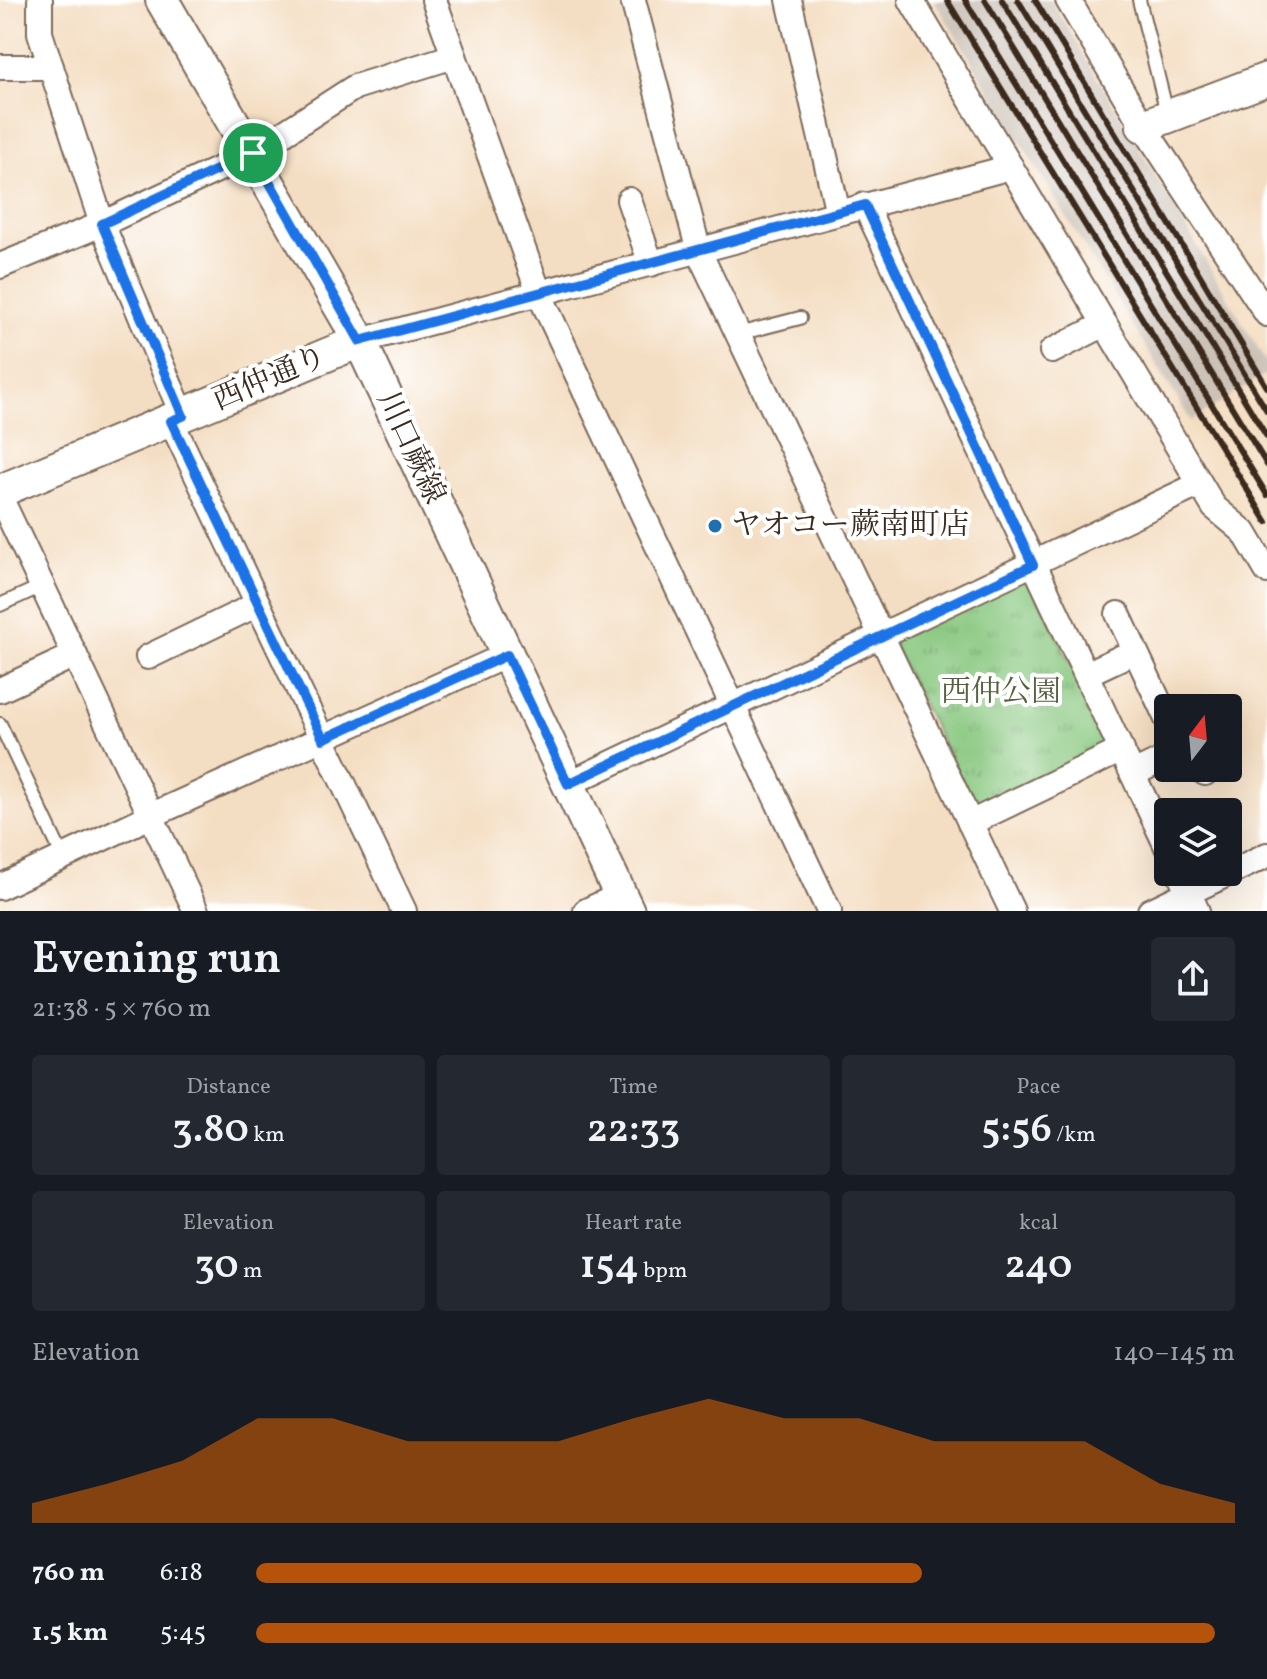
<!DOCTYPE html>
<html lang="en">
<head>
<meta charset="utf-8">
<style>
	:root { --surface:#171b24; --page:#242831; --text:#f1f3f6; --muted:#9ea1a6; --accent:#b45309 }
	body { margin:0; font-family:Vollkorn,"Noto Serif JP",serif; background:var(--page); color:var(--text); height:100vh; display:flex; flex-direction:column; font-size:30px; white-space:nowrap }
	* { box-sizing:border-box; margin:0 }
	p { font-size:26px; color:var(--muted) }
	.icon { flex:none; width:44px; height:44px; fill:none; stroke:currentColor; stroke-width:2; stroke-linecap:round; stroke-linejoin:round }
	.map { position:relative; height:911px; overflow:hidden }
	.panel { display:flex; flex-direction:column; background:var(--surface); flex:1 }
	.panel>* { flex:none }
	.needle { width:52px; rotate:16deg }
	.tools { position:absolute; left:1154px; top:694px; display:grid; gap:16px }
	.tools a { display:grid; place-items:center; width:88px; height:88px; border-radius:8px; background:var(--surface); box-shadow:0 8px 32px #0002; font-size:40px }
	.pin { position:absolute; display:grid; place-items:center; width:68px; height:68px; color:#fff; margin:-34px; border:4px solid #fff; border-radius:50%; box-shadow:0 2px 8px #0007 }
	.round { display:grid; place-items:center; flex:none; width:84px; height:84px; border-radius:8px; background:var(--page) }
	.overview { display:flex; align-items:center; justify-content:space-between; height:136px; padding:0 32px }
	h1 { font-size:44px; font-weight:600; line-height:60px }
	.stats { display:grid; grid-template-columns:repeat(3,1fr); gap:12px; height:136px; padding:8px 32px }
	.stats div { display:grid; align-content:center; border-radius:8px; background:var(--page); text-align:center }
	.stats b { font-size:40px; font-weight:600 }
	.stats small { font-size:22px; font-weight:400 }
	.stats p { font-size:22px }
	.chart { height:224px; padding:16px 32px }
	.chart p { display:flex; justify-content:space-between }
	.chart svg { width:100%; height:144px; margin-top:8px; fill:var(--accent); opacity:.7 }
	ul { padding:0 32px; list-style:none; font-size:26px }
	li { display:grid; grid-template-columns:128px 96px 1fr; align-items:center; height:60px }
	li i { height:20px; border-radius:10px; background:var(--accent) }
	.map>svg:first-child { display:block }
</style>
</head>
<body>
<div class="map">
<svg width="1267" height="911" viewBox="0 0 1267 911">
	<defs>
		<pattern id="grass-tufts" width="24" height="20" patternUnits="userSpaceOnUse" patternTransform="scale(2)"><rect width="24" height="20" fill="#88c77f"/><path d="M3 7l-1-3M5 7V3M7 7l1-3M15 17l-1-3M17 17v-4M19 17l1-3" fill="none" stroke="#70a267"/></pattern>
	</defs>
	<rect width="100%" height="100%" fill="#fff"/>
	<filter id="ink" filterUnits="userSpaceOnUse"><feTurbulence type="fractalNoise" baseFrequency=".0125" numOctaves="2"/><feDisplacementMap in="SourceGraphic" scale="16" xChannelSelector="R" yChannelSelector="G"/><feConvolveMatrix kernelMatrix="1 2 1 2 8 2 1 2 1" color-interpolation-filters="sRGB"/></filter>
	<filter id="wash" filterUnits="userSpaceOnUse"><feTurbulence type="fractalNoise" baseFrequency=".006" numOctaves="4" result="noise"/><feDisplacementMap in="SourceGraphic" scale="32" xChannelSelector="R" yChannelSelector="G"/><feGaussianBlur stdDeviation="1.8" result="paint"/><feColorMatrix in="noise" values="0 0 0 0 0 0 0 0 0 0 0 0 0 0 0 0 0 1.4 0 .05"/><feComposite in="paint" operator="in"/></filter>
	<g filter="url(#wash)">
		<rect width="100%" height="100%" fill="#f4dec3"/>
		<polygon fill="#ccc2b8" points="934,0 1051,0 1267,364 1267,373 1191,421"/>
		<polygon fill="url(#grass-tufts)" stroke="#62784e" stroke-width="2" points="1028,577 1112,747 975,809 891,641"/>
	</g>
	<g filter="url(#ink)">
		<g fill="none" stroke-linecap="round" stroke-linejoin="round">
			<g stroke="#7c6958" stroke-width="16">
				<g id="lane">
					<polyline points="1139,0 1167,113"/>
					<polyline points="738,334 800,318"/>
					<polyline points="0,605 42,586"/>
					<polyline points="0,724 63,857"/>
				</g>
			</g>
			<g stroke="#7c6958" stroke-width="28">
				<g id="street">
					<polyline points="40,0 40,33 102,224 183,416"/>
					<polyline points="434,0 539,293 829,911"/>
					<polyline points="633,0 699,252 1012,911"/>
					<polyline points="789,0 838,213"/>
					<polyline points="911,0 1214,507 1244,532 1267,571"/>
					<polyline points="1068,0 1143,126 1267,314"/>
					<polyline points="0,67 51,67"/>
					<polyline points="629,200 651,264"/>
					<polyline points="865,205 1168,849"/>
					<polyline points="0,266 102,224 253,153 355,87 454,56"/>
					<polyline points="360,341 1011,167"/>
					<polyline points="1052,351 1105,324"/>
					<polyline points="171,421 404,911"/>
					<polyline points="0,497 196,911"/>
					<polyline points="1118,614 1167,719"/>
					<polyline points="148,657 258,604"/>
					<polyline points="1086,674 1135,651"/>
					<polyline points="0,690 75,655"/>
					<polyline points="1203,768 1205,773"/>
					<polyline points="1133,774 1168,757"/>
					<polyline points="568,784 1200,484"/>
					<polyline points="970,823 1122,750"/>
					<polyline points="1179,872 1197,911"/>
					<polyline points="0,887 150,816 507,655"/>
					<polyline points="586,911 620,895"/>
					<polyline points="1150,911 1267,855"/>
				</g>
			</g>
			<g stroke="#7c6958" stroke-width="36">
				<g id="secondary">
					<polyline points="162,0 360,341 628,911"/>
					<polyline points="1143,126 1267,79"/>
					<polyline points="0,491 360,341"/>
				</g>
			</g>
			<use href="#lane" stroke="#fff" stroke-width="12"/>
			<use href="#street" stroke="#fff" stroke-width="24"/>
			<use href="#secondary" stroke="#fff" stroke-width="32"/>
			<g stroke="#3b2a1e" stroke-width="6">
				<polyline points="947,0 1267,522"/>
				<polyline points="965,0 1267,495"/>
				<polyline points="985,0 1267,465"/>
				<polyline points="1002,0 1267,437"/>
				<polyline points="1018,0 1267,411"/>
				<polyline points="1035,0 1267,387"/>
			</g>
		</g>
	</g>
	<g fill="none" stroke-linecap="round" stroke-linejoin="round" filter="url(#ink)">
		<g stroke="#fff" stroke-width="16">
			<polygon id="route" points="253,153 360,341 865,205 1033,565 568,784 507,655 323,739 171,421 183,416 102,224"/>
		</g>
		<use href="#route" stroke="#1a73e8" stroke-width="10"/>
	</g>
	<circle fill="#1f6fb2" stroke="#fff" stroke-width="3" cx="715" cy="526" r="8"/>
	<g text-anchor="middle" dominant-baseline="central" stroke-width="8" stroke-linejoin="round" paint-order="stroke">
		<g font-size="30" fill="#3b2a1e" stroke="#fff">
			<text transform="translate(270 379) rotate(-23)">西仲通り</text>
			<text transform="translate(410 448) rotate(65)">川口蕨線</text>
		</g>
		<g font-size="30" fill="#3b2a1e" stroke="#fff" text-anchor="start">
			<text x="731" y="526">ヤオコー蕨南町店</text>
		</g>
		<g font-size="30" fill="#566140" stroke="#fff">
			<text x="1001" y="693">西仲公園</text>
		</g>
	</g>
</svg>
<div class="tools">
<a><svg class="needle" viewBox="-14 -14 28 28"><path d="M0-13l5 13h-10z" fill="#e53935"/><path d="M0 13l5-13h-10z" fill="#9ea1a6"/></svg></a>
<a><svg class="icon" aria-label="layers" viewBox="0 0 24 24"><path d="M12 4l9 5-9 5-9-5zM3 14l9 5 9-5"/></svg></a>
</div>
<div class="pin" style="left:253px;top:153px;background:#1e9e55"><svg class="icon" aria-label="arrive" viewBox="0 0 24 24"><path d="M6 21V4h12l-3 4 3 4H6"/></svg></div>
</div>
<section class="panel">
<div class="overview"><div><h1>Evening run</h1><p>21:38 · 5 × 760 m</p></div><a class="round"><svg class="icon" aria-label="share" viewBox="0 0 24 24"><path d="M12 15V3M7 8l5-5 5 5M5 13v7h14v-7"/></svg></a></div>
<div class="stats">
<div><p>Distance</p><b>3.80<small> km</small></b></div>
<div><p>Time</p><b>22:33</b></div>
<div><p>Pace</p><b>5:56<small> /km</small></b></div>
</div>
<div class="stats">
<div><p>Elevation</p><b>30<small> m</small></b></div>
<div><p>Heart rate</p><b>154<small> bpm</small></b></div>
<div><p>kcal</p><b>240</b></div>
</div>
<div class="chart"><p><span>Elevation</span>140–145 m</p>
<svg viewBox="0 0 160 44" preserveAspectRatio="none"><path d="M0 44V38L10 32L20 25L30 12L40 12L50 19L60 19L70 19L80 12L90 6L100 12L110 12L120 19L130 19L140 19L150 32L160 38V44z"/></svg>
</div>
<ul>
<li><b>760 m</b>6:18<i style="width:68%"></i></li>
<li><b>1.5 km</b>5:45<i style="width:98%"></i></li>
</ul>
</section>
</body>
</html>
